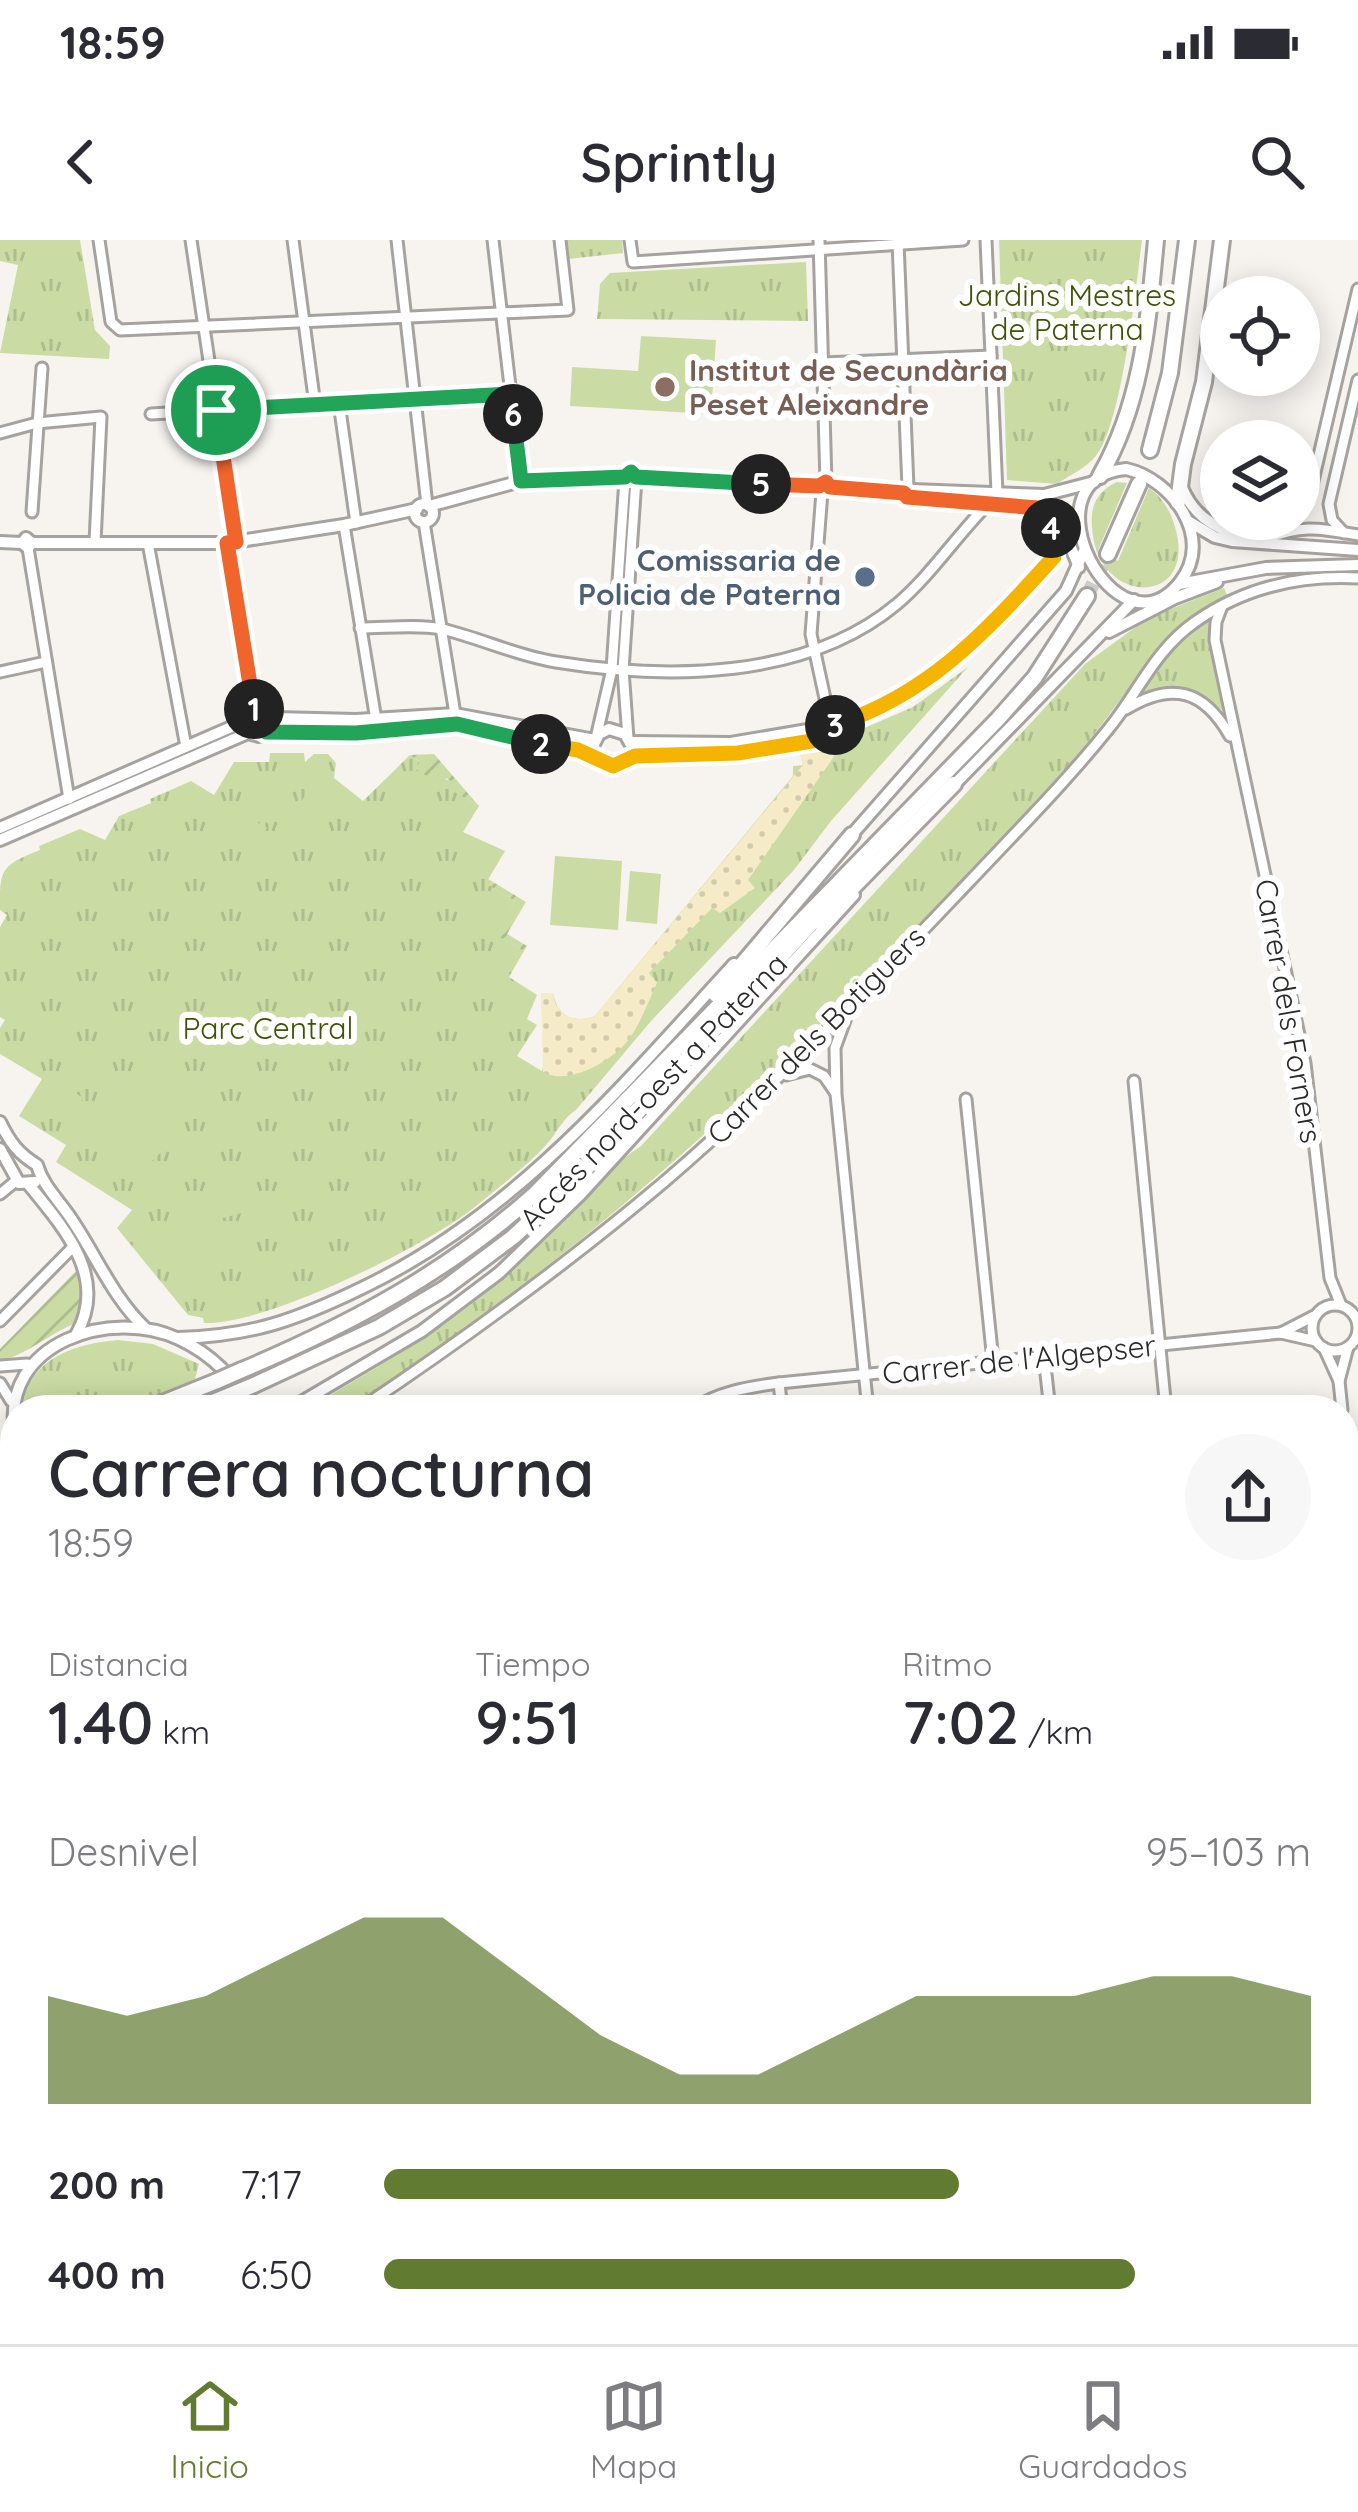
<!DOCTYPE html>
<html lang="es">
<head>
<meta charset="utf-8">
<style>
	:root { --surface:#fff; --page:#f7f7f7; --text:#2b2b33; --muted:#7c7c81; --line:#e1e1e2; --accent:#617c30 }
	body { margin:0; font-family:Quicksand,sans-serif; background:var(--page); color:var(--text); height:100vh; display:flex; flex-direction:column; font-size:45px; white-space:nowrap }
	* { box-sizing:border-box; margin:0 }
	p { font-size:39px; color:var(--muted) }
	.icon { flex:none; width:66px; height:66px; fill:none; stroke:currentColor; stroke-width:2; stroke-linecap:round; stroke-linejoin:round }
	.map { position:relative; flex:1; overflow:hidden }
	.sheet { position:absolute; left:0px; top:1155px; width:1359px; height:951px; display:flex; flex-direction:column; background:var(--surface); border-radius:48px 48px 0 0; box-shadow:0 6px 30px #0003 }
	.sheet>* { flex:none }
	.fabs { position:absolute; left:1200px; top:36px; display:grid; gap:24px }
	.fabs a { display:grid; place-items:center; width:120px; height:120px; border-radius:50%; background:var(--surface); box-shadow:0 6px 30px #0003; font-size:60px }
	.pin { position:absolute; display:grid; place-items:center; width:102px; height:102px; color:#fff; margin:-51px; border:6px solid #fff; border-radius:50%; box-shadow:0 3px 12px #0007 }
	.km { position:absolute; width:60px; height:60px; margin:-30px; border-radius:50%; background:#222; color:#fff; font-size:33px; line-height:60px; text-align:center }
	.round { display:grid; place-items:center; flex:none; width:126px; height:126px; border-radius:63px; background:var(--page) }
	.summary { display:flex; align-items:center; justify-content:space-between; height:204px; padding:0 48px }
	h1 { font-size:66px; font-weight:600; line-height:90px }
	.stats { display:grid; grid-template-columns:repeat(3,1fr); gap:18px; height:204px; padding:12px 48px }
	.stats div { display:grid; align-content:center }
	.stats b { font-size:60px; font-weight:600 }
	.stats small { font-size:33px; font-weight:400 }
	.stats p { font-size:33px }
	.chart { height:336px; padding:24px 48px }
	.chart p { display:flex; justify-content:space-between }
	.chart svg { width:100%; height:216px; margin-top:12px; fill:var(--accent); opacity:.7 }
	ul { padding:0 48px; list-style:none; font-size:39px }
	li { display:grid; grid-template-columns:192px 144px 1fr; align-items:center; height:90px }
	li i { height:30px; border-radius:15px; background:var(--accent) }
	.status { display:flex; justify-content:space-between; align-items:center; height:84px; padding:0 60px; background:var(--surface); direction:ltr }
	.status svg { height:33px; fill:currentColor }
	header { display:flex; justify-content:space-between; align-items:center; height:156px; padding:0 48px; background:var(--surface); font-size:54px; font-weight:600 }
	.dock { display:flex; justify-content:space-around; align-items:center; height:168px; border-top:3px solid var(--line); background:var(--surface); font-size:33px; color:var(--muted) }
	.dock a { display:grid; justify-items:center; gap:6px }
	.dock .active { color:var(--accent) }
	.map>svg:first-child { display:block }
</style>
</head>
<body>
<div class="status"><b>18:59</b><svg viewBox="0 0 49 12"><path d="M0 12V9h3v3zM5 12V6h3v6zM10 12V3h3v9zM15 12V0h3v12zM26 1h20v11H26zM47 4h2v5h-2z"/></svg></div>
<header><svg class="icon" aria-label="back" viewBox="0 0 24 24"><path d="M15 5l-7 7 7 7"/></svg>Sprintly<svg class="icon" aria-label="search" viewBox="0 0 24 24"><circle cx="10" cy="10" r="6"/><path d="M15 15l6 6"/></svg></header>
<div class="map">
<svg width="1358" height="2104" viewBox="0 0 1358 2104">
	<defs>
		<pattern id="grass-tufts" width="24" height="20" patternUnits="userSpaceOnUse" patternTransform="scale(3)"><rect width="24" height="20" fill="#cadca4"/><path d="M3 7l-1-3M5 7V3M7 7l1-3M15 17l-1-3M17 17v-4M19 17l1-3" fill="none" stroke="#aebd8d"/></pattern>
		<pattern id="forest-firs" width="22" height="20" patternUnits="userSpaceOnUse" patternTransform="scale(3)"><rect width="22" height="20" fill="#bacf8b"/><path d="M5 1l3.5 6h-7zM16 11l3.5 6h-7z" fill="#a0b278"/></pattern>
		<pattern id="sand-dots" width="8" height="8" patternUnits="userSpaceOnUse" patternTransform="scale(3)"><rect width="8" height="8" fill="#f5ebc6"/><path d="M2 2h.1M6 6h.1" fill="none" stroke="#d2caaa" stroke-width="1.8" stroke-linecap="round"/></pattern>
		<pattern id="cemetery-stones" width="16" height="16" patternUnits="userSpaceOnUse" patternTransform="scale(3)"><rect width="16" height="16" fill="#cadca4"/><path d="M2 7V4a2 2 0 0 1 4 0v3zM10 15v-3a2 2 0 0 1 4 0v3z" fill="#aebd8d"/></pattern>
		<pattern id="garden-furrows" width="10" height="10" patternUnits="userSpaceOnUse" patternTransform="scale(3)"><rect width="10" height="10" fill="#cadca4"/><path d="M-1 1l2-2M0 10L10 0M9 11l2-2" fill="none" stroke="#aebd8d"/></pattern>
	</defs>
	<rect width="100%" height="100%" fill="#f7f4f0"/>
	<g fill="url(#grass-tufts)">
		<polygon points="0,0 80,0 95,90 110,106 109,119 0,113 18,25 0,21"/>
		<polygon points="566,0 622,0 623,13 568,19"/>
		<path d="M999,0H1142C1136,45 1122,187 1095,217C1086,228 1068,236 1057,244L1007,240Z"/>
		<polygon points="806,22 808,81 597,79 600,44 610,33"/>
		<path d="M1117,242L1127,243L1098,310L1118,321L1149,248C1162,257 1171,271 1175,287C1199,367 1096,368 1092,287C1090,266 1097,251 1117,242Z"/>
		<path d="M1224,348L1228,357C1152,399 1123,465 1067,527C882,728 693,925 469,1084C447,1100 361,1167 342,1170C330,1172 317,1170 305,1170C374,1129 446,1089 507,1035C553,995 590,939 641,906L1085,424L1148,378Z"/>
		<path d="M1208,381L1225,472C1195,450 1174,445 1138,455L1172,410Z"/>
		<path d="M968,427L831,581L794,630L652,780L576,870C561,880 558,892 546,905C526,927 499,947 476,966C429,1005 264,1086 204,1083L203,1078L188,1075L117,988L132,970L56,922L66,905L19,876L42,839L0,814V788L5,780L0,777V687L7,675L0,670C0,629 0,626 40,610L39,606L80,589L105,600L119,576L151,563L150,559L191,541L214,555L234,522H269L270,513H304L305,522L314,514H328L336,523L334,538L363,561L410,515L420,522L416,528L453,542L450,549L479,566L463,592L505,611L486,643L515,661L496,694L524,711L509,737L537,755L527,779L537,785L517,816L542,831L545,815L541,753H553C557,776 573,784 595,776L793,536V526L803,525L800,514L842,505L853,493L913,467Z"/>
		<path d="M118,1100L153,1104L199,1124L195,1139L123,1170H22C27,1119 73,1104 118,1100Z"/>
		<polygon points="1358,1363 1358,1453 1344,1455 1344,1364"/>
	</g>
	<polygon fill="url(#forest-firs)" points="0,2045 15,2047 15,2091 207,2091 204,2104 0,2104"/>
	<path fill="url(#sand-dots)" d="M842,505L748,640L755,648L720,673L712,668L649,733L657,743C649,760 642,779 632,795C617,819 569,847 543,832L541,753H553C556,776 573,784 595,776L803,525L800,514Z"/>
	<polygon fill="url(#cemetery-stones)" points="0,1422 15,1428 15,1477 0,1517"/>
	<g fill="url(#garden-furrows)">
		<polygon points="434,514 479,566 449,549 452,542 446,538 441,544 415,529 420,522 410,515"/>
		<polygon points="488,639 526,662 507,694 527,706 524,711 495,694 515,661 485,643"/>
		<path d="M77,1030L82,1070L78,1082C54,1091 20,1119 0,1120V1109Z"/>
	</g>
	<g fill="#cadca4">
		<polygon points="641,96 716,100 711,174 570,166 572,127 638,131"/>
		<polygon points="314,540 334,552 321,574 301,562"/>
		<polygon points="265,552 285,564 272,586 252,574"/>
		<polygon points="296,563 316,575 302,597 282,585"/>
		<polygon points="247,576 267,588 253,610 233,598"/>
		<polygon points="277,587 297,599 284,621 264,609"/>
		<polygon points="555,616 622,621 618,690 550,685"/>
		<polygon points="630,631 661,634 657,684 626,681"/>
		<path d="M144,814L192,843C190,868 167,916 144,926L100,900L96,893L110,869L108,860L117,857Z"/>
		<polygon points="56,840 83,858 72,874 46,857"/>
		<polygon points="244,940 253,970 193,986 185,957"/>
		<polygon points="233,985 243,1022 187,1038 177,1001"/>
		<polygon points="15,1363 15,1428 0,1422 0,1377"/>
		<polygon points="15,1477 15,1909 0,1904 0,1517"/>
	</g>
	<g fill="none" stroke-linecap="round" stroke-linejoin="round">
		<polyline stroke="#cecbc8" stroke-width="14" stroke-dasharray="14 7" stroke-linecap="butt" points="1087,356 1108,314"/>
		<g stroke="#a5a29f" stroke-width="15">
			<g id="minor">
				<polyline points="99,0 111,82 120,90 568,70 560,0"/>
				<polyline points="191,0 236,302"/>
				<polyline points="293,0 315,165"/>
				<polyline points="397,0 427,265"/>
				<polyline points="493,0 521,241"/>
				<polyline points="630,0 633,22 963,0"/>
				<polyline points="819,0 826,242"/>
				<polyline points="986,0 997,253"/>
				<polyline points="898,2 908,248"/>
				<polyline points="823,123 991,116"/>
				<polyline points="339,163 356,283"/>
				<polyline points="151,174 511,153"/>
				<polyline points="0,193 37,183 101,177 95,302"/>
				<path d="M822,252L811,394L831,486C934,453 984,394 1054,317L1056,306L1045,277"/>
				<polyline points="32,272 42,128"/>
				<polyline points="1299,272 1309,258 1358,49"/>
				<polyline points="424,282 455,474"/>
				<polyline points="344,285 376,480"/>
				<polyline points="1344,293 1332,280 1329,264 1358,140"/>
				<path d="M1262,301C1299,284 1319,288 1358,295"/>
				<polyline points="148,303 186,507"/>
				<polyline points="227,303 255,473"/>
				<polyline points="28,308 69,559"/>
				<polyline points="1222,366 1216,382 1215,400 1305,823 1330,1038 1341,1065"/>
				<path d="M360,388C386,388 417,384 442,389C480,398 517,416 556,422C667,440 806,440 897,364C931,335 957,295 989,263"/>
				<polyline points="0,432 46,422"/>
				<path d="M1126,469C1172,441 1204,450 1230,496"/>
				<polyline points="596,498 612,429 625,239"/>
				<polyline points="628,498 623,430 636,239"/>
				<polyline points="847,775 835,808 836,854 868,1170"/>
				<polyline points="786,835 810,829 824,836 835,852"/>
				<polyline points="1134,841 1166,1170"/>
				<polyline points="966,859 993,1121"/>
				<polyline points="0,954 17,940"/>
				<circle cx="1335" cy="1088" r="23"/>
				<polyline points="0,1081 74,1006"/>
				<polyline points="1281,1093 1314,1076"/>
				<polyline points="1324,1108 1339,1141 1342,1170"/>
				<polyline points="1044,1116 1050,1170"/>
				<polyline points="0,1126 27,1124"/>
				<polyline points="1339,1141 1348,1107"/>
				<polyline points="0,1143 11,1161"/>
				<polyline points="779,1143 782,1170"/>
				<path d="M358,1170C464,1099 567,1024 664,942C773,849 871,745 969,642C1017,591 1066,542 1110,487C1139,451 1155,410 1195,382C1243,348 1299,335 1358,338"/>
				<path d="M691,1170C717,1152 748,1147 779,1143L1281,1093L1316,1101"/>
				<polyline points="1344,1192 1351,1261 1346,1299"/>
				<polyline points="0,1293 15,1309"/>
				<polyline points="0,1341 15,1329"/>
				<polyline points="1344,1348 1358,1351"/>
				<polyline points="157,2104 183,2103"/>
			</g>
		</g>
		<g stroke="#a5a29f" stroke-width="16">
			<g id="tertiary">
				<path d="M1126,229C1172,239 1215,298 1180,342C1116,423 1021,238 1126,229Z"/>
				<polygon points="632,233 636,241 628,243 625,237"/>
				<polyline points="636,237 819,246"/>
				<path d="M1181,245C1192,274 1212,287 1241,296"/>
				<polyline points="830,247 904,253"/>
				<polyline points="912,250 1044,255 1094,242"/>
				<polyline points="911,256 1045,270 1081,298"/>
				<circle cx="424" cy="273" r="9"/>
				<polyline points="429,266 521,241 625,237"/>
				<polyline points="1050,278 1067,298 1079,327"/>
				<polyline points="1188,281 1215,297 1232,301 1358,310"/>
				<polygon points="26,298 32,303 28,308 22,303"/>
				<polyline points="0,302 22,303"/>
				<polyline points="32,303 227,303 344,285 417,269"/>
				<polyline points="1179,344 1266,328 1358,325"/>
				<polyline points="1109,392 1175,358 1217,342"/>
				<polyline points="248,493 245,481 255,473 275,478 356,480 455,474 595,500"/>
				<polyline points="630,502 731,503 831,486"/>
				<polyline points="593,506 599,494 609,489 625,494 630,503"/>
				<polyline points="951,548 1134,360"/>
				<polyline points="0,588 245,481"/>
				<polyline points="848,599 1066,351 1084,311"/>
				<path d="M0,600L248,493L259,496L280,489L356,492L457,485L579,510L613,526C623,523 628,517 639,516C676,512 814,520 831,486"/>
				<path d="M0,882C10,903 19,914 37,925C43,946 59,960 72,980C97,1017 113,1058 146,1089"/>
				<polyline points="0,909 19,943 35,942"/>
				<path d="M29,945C64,988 108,1037 77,1093"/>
				<path d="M178,1098C252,1096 296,1080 362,1048C516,974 621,847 734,724"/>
				<polyline points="288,1170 422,1091 499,1033 580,955 854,655"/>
				<path d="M15,1193C0,1102 112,1067 179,1099C211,1114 236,1139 251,1170"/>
			</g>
		</g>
		<g stroke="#a5a29f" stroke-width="20">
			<g id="primary">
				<polyline points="1150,210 1170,133 1187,0"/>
				<path d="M1100,236C1142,163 1148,83 1156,0"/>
				<polyline points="1178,262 1183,224 1204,142 1222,0"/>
				<polyline points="1108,314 1139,244"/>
				<polyline points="819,682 954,544"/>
				<polyline points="716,755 852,595"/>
				<path d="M242,1130C351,1084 448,1032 536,953L998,479L1035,437L1087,356"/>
				<polyline points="254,1145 379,1087 445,1048 513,997 578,937 821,673"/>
				<polyline points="145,1170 217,1141"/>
				<polyline points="193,1170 230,1155"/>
				<polyline points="0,1230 15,1224"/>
				<polyline points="0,1250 15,1244"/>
			</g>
		</g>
		<use href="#minor" stroke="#fff" stroke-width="9"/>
		<use href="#tertiary" stroke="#fff" stroke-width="10"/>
		<use href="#primary" stroke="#fff" stroke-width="14"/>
		<g stroke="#a5a29f" stroke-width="20" stroke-linecap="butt">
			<g id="primary-bridge">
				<polyline points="217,1141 242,1130"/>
				<polyline points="230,1155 254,1145"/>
			</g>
		</g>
		<use href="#primary-bridge" stroke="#fff" stroke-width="14"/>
	</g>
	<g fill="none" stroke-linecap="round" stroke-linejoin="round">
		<g stroke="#fff" stroke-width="24">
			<polyline id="split-1" points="216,170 236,302 227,303 254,469"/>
		</g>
		<g stroke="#fff" stroke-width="24">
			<polyline id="split-2" points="254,469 267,479 266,492 356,493 457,484 541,504"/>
		</g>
		<g stroke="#fff" stroke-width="24">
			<polyline id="split-3" points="541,504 578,510 613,526 635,516 738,513 818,500 835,485"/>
		</g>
		<g stroke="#fff" stroke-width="24">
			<path id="split-4" d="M835,485C932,453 987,390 1054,317L1051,288"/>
		</g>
		<g stroke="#fff" stroke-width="24">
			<polyline id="split-5" points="761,244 819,246 826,242 830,247 904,253 907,257 1038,268 1051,288"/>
		</g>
		<g stroke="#fff" stroke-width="24">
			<polyline id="split-6" points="513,174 521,241 625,237 631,232 636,237 761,244"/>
		</g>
		<g stroke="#fff" stroke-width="24">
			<polyline id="split-7" points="216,170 511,154 513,174"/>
		</g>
		<use href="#split-1" stroke="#f0652b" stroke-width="15"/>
		<use href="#split-2" stroke="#22a559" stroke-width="15"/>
		<use href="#split-3" stroke="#f5b400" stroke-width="15"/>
		<use href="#split-4" stroke="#f5b400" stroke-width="15"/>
		<use href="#split-5" stroke="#f0652b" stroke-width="15"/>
		<use href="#split-6" stroke="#22a559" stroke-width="15"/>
		<use href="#split-7" stroke="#22a559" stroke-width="15"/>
	</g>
	<circle fill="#8d6e63" stroke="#fff" stroke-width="4.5" cx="665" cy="147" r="12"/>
	<circle fill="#5c6f8a" stroke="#fff" stroke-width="4.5" cx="865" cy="337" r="12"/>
	<g text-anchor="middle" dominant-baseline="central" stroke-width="12" stroke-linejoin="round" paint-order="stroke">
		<g font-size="30" fill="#405203" stroke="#fff">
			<text x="1067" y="55">Jardins Mestres<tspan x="1067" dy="34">de Paterna</tspan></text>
			<text x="268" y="788">Parc Central</text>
		</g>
		<g font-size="30" font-weight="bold" fill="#785e54" stroke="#fff" text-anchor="start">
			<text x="689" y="130">Institut de Secundària<tspan x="689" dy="34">Peset Aleixandre</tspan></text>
		</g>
		<g font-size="30" font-weight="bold" fill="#4e5e75" stroke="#fff" text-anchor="end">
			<text x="841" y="320">Comissaria de<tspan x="841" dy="34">Policia de Paterna</tspan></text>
		</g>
		<g font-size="30" fill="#2a2928" stroke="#fff">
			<text transform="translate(1289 771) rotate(80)">Carrer dels Forners</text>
			<text transform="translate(816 795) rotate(-45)">Carrer dels Botiguers</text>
			<text transform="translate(653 851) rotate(-46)">Accés nord-oest a Paterna</text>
			<text transform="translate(1019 1119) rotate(-6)">Carrer de l'Algepser</text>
		</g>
	</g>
</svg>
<div class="fabs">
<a><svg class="icon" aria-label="locate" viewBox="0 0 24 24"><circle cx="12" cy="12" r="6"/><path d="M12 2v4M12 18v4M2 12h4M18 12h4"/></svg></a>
<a><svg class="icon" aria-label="layers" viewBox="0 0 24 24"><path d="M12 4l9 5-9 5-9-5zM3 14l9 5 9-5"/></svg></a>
</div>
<div class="pin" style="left:216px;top:170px;background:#1e9e55"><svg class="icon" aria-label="arrive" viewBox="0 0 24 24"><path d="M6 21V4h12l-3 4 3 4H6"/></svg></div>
<b class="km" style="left:254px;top:469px">1</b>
<b class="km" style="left:541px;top:504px">2</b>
<b class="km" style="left:835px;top:485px">3</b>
<b class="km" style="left:1051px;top:288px">4</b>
<b class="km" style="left:761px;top:244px">5</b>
<b class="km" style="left:513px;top:174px">6</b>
<section class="sheet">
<div class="summary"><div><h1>Carrera nocturna</h1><p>18:59</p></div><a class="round"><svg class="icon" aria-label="share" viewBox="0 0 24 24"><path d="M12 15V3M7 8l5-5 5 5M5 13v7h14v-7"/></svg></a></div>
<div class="stats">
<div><p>Distancia</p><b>1.40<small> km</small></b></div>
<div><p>Tiempo</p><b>9:51</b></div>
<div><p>Ritmo</p><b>7:02<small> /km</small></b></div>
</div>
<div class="chart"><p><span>Desnivel</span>95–103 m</p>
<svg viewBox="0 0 160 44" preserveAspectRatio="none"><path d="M0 44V22L10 26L20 22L30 14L40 6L50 6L60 18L70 30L80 38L90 38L100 30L110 22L120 22L130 22L140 18L150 18L160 22V44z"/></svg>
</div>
<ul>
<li><b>200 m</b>7:17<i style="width:62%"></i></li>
<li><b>400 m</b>6:50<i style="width:81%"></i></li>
</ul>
</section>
</div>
<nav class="dock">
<a class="active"><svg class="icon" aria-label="home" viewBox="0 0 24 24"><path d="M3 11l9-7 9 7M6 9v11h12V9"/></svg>Inicio</a>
<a><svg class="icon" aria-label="map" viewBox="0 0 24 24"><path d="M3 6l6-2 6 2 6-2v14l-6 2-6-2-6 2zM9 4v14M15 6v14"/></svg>Mapa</a>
<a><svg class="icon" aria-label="saved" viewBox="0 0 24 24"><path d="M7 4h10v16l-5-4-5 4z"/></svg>Guardados</a>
</nav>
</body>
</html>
